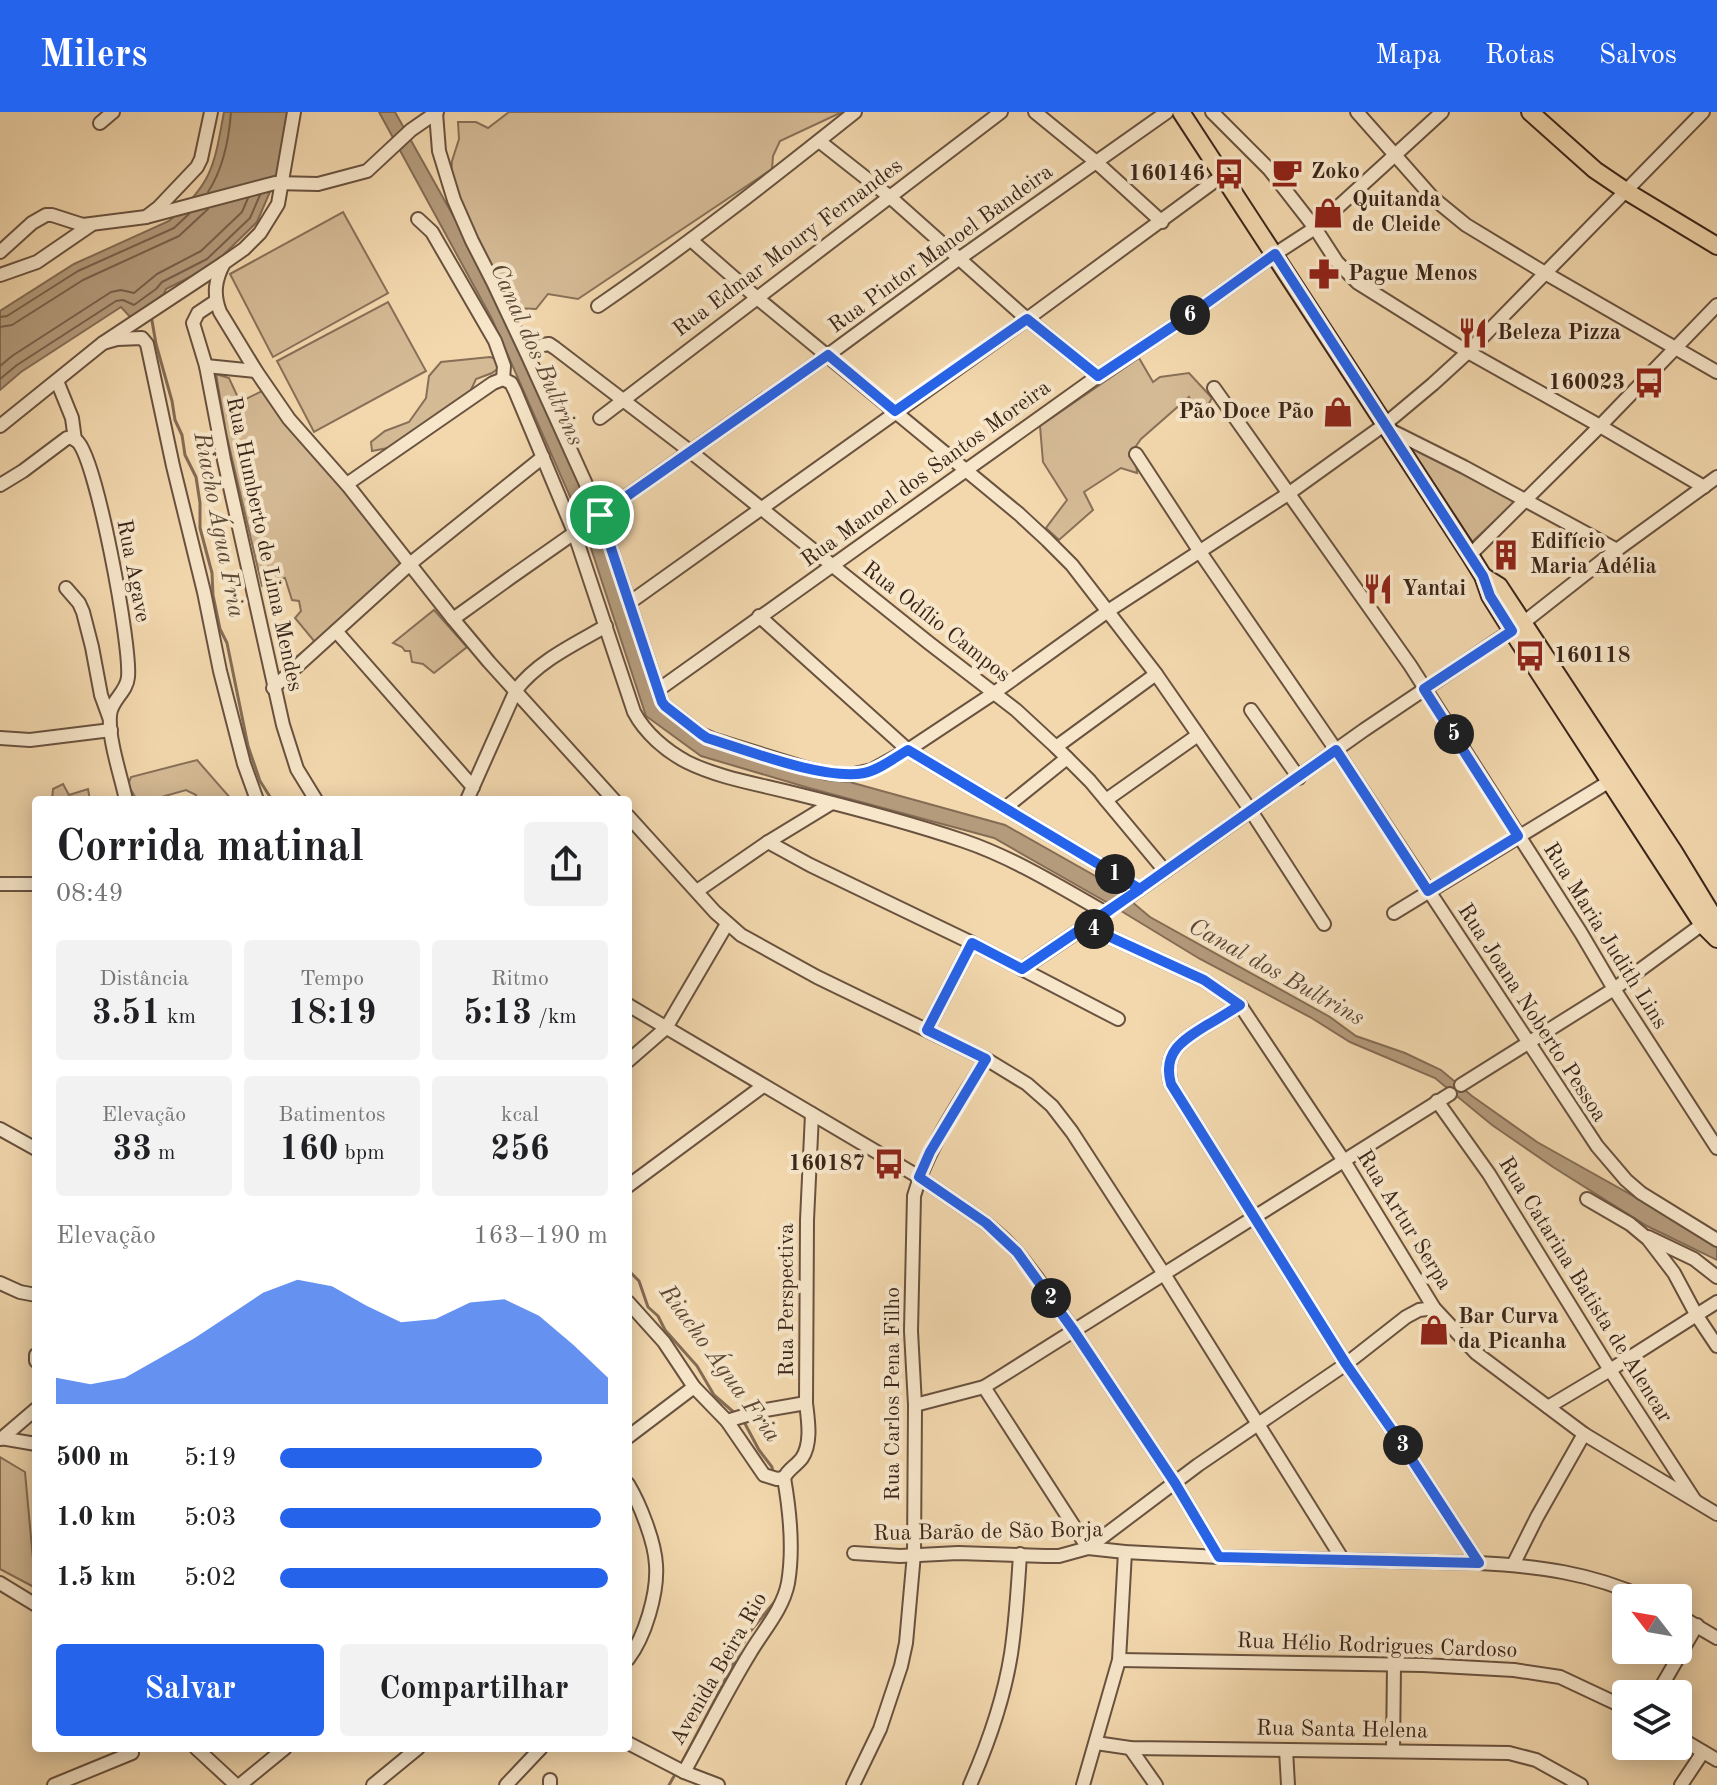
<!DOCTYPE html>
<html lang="pt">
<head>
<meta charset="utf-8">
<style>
	:root { --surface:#fff; --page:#f2f2f2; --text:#202124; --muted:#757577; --accent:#2563eb }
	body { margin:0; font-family:"Old Standard TT",serif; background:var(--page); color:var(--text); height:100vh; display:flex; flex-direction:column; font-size:30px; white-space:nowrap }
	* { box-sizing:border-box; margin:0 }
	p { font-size:26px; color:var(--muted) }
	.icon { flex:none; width:44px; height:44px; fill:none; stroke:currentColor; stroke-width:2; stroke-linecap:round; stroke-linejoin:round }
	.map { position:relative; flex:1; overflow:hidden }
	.drawer { position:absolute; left:32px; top:684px; width:600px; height:956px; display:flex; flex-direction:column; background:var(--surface); border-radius:8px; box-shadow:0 4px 20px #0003 }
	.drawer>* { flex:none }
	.needle { width:52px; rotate:301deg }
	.controls { position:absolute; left:1612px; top:1472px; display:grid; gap:16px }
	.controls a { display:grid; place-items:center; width:80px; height:80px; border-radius:8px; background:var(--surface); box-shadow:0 4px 20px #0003; font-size:40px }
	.pin { position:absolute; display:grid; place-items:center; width:68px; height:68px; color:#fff; margin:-34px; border:4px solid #fff; border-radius:50%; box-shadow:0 2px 8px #0007 }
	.km { position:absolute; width:40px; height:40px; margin:-20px; border-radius:50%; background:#222; color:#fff; font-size:22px; line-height:40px; text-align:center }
	.round { display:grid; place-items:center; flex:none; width:84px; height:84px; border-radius:8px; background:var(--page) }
	.head { display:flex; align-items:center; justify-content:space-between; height:136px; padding:0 24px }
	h1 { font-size:44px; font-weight:800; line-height:60px }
	.stats { display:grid; grid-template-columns:repeat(3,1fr); gap:12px; height:136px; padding:8px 24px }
	.stats div { display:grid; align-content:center; border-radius:8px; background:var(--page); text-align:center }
	.stats b { font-size:34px; font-weight:800 }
	.stats small { font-size:22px; font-weight:400 }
	.stats p { font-size:22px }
	.chart { height:224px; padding:16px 24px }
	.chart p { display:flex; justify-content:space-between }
	.chart svg { width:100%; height:144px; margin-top:8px; fill:var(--accent); opacity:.7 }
	.cta { display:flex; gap:16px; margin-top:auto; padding:16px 24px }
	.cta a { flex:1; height:92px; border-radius:8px; background:var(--accent); color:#fff; font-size:32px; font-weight:800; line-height:92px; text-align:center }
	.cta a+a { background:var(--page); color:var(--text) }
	ul { padding:0 24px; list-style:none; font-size:26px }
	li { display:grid; grid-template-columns:128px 96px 1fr; align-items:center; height:60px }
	li i { height:20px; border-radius:10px; background:var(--accent) }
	header { display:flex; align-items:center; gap:48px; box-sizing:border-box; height:112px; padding:0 40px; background:var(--accent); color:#fff }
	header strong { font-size:38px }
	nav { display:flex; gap:44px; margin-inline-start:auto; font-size:28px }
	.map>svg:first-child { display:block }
</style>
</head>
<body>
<header>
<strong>Milers</strong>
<nav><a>Mapa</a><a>Rotas</a><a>Salvos</a></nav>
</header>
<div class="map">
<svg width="1717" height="1673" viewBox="0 0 1717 1673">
	<rect width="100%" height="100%" fill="#f3d8ae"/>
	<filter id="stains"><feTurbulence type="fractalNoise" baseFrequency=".0025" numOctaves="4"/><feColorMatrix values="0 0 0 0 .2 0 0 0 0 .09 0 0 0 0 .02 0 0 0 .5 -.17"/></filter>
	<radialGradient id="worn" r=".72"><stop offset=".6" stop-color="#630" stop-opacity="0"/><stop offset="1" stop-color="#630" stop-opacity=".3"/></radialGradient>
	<g fill="#d4ba95" stroke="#887058" stroke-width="2">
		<polygon points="509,0 842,0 780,29 773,44 772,57 578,187 548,182 536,197 514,196 450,77 452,49 459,27 458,10 476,10 488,16"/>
		<polygon points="343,100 388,181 273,245 230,162"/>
		<polygon points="388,190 426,259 314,320 277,249"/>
		<polygon points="490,245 497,247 500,255 492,261 476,267 470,280 403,333 372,339 371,330 385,319 409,310 426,286 429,264 441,250"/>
		<polygon points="1139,246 1153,270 1160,265 1189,261 1212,286 1207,295 1193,294 1189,285 1141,327 1129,344 1136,350 1137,361 1121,356 1084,380 1093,398 1059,428 1046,416 1067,388 1043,350 1040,314"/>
		<polygon points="216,262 229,266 240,290 264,278 411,451 383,477 281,557 315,530 295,506 301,499 299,489 292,488 285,466 262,474 226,321"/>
		<polygon points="1404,332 1516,389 1472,430"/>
		<polygon points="434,498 467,535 434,561 423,552 412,550 410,539 405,539 402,535 393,531"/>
		<polygon points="197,648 232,688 198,688 196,683 186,678 151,688 137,688 128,673 131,665"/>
		<polygon points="63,672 69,683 88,677 90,688 52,688 53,677"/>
		<polygon points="0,1345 25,1360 33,1447 36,1447 36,1472 32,1474 0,1457"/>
	</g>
	<g fill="#b49b7c" stroke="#846c55" stroke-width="2">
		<path d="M224,0H291L285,45L257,110L212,154L166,177L164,182L131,206L121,195L21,260L0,278V199L74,152L169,109C213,71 214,54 224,0Z"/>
		<polygon points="379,0 395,0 496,180 600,412 661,595 705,630 1005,713 1113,774 1150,805 1330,905 1356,924 1405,941 1441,958 1472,984 1537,1030 1717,1131 1717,1148 1647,1114 1553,1055 1492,1013 1435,966 1350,930 1310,905 1200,847 1108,791 994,726 809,676 701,644 646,604 586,421 492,207"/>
	</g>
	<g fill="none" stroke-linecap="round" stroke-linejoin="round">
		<g stroke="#78604b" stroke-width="2">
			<path d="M208,80C223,57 229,27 231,0"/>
			<polyline points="0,205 7,204 78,159 174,116 189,102"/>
			<polyline points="0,215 12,213 83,168 179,124 208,97"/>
			<polyline points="0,254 12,244 111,180 121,178 134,181 157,162 201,139 242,100 248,86"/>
			<polyline points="0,267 17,253 116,189 123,188 134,193 156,177 162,170 207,147 250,106 260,83"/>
		</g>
		<g stroke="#846c55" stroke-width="3">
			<polyline points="151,203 156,232 172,289 175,308 182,323 185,343 196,365 200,391 200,416 212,461 213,483 220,517 227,531 248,634 260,669 272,688"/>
			<polyline points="628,1158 639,1169 648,1195 658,1204 665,1218 697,1254 714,1283 737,1303"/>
			<polyline points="743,1308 759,1338 772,1355 773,1360"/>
			<polyline points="681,1652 716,1586 748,1522 777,1487"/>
			<polyline points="669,1673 677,1659"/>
		</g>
		<g stroke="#69523f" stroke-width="16">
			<g id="minor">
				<polyline points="1035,0 1095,49 1162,110"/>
				<polyline points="1212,0 1269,57 1315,116 1337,150 1358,171 1468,240 1600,314 1704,375"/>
				<polyline points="1357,0 1433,86 1466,113 1545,161 1717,260"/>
				<polyline points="436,1 439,39 454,88 472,129 493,170 527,242 600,403 662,590 665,594 701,622 715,628 802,655 827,661 850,663 872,658 908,638 994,581 1108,499 1288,382 1384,313 1433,272 1468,240 1703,0"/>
				<polyline points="100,11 113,0"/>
				<polyline points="819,29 890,85 1027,207 1098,264"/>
				<polyline points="146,105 275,71 318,72 367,59 411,18 437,0"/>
				<polyline points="418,107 432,120 495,229 504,254 503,267"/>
				<polyline points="691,128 756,185 1019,402 1047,428 1072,453 1156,562 1251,699 1324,812"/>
				<polyline points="0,140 32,111 46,103 52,103 83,113 146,105 159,95 197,55 201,47 211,0"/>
				<path d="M224,151C215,168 213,182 220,200L256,259L289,307L349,375L453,507L489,550L614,688"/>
				<polyline points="0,163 37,150 91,113"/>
				<polyline points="216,189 198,201 193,211 206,254 224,348 283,613 297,657 316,688"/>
				<path d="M598,194C687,133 771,67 855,0"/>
				<polyline points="103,231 117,227 142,226 147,232 173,354 204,480 220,559 244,652 257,688"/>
				<polyline points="543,233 549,232 555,236 691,340 929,531 1016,598 1056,635 1090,669 1165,759"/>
				<polyline points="206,254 256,259"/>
				<path d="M503,267L511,271L515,279L574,420L634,600C645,621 666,639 687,650C719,666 758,672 793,681C850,695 908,710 964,729C1014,746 1060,775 1106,801"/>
				<polyline points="57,269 72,306 75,328"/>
				<polyline points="1214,276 1410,553 1581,821 1614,877 1717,1036"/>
				<polyline points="600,306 1001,0"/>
				<polyline points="0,314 103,231 224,151 244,137 260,121 278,92 294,0"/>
				<polyline points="1390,318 1464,355 1617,438"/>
				<polyline points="1136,342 1200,440 1336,638 1597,1034 1626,1068 1641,1081 1717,1128"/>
				<polyline points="347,372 493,271 503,267"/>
				<path d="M0,373L23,359L67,326C73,326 73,325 78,330C97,351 131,532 128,565C127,580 111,588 110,603C108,627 121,664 126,688"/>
				<polyline points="1470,443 1600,314 1717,193"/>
				<polyline points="66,476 79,491 83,500 92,535 101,583 109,605"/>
				<polyline points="629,491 1027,207 1223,63"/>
				<polyline points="759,504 908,638 1140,777"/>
				<polyline points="453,507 510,466 828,243 960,146 1167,0"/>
				<polyline points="336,519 473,675"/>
				<polyline points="273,576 411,451 543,345"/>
				<polyline points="658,578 1098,264 1193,201 1275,142 1315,116 1442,0"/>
				<polyline points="1251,598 1299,666"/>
				<polyline points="0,626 30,628 111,618"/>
				<polyline points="1056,635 1156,562"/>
				<path d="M467,688L516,578C538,549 575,532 606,514"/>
				<polyline points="1106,688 1198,623"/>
				<polyline points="1005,696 1067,646"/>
				<polyline points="628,704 715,800 741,823 817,865 986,947 1027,972 1052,994 1072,1020 1164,1162 1343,1448"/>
				<polyline points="768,730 810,753 972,831 1118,907"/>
				<polyline points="0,772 36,772"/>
				<polyline points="697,779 768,730 832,691"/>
				<polyline points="1394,801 1610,669"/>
				<polyline points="1086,814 1204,868 1240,893 1344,1049 1434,1196 1476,1241 1584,1322 1717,1402"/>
				<polyline points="1022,857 1133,782 1364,618 1523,511 1603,448 1717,365"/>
				<polyline points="628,893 919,1065 986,1111 1004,1127 1017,1140 1037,1166 1074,1219 1175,1371 1219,1445"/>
				<path d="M1240,893C1229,900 1218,907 1207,913C1183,928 1162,940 1171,972L1346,1252L1401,1331L1479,1451"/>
				<polyline points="927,918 972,831"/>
				<polyline points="628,949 666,916 727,812"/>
				<polyline points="1461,973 1614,877 1708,808"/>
				<polyline points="1437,989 1489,1062 1610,1258 1694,1387"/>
				<polyline points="0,1017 36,1037"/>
				<polyline points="628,1074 763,974"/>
				<polyline points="1587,1087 1630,1112 1648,1127 1674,1161 1697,1204 1717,1234"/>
				<polyline points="1648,1125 1694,1147 1717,1165"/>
				<polyline points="0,1171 20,1180 36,1183"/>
				<polyline points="628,1190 664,1230 694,1275 727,1309 764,1363 777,1367 784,1366"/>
				<polyline points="36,1243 36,1249"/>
				<polyline points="984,1275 1088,1436"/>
				<polyline points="915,1293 984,1275 997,1267 1450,982"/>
				<polyline points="1548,1295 1610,1258 1717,1190"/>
				<polyline points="727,1309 760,1299 806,1291"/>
				<polyline points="628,1325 694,1275"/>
				<polyline points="0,1326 36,1332"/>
				<polyline points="1,1327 36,1297"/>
				<path d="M784,1366C788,1357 796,1354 802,1346C812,1331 808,1308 806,1291L807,1108L812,1002"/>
				<path d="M628,1372C640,1392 655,1430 656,1453C658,1481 645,1525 628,1547"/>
				<polyline points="1088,1436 1198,1353 1346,1252 1406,1205 1419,1198 1434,1196"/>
				<path d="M854,1441L900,1444L958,1441L1045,1444H1059L1088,1436L1125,1440L1219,1445L1479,1451C1537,1454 1592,1461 1645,1486"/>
				<polyline points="1513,1453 1537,1405 1584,1322"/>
				<polyline points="0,1471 36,1493"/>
				<polyline points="1678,1503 1717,1526"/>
				<polyline points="1119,1548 1423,1553 1514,1558 1560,1565 1626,1596"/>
				<polyline points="1657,1582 1697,1513"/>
				<polyline points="1678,1625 1717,1648"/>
				<polyline points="628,1631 684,1660 718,1673"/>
				<polyline points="1096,1631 1130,1636 1509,1641 1536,1648 1581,1673"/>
				<polyline points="196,1636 236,1673"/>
				<polyline points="1130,1636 1156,1673"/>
				<polyline points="1286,1638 1288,1673"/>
				<polyline points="1393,1639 1394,1553"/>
				<path d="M684,1660C706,1621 726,1580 750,1541C763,1519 783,1497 788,1471C794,1436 790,1400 784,1366"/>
				<polyline points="550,1668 550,1673"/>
				<polyline points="54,1673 132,1641"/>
				<polyline points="240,1673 285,1636"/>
				<polyline points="373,1673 418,1636"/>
				<polyline points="506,1673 541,1636"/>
				<path d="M853,1673L880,1617L901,1554L906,1531L914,1442L915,1293L911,1219L914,1084C928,1034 960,991 986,947"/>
				<path d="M970,1673C988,1632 1004,1586 1011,1542C1016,1509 1018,1475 1020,1442"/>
				<polyline points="1083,1673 1119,1548 1125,1440"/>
				<polyline points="1681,1673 1703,1640"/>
			</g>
		</g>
		<g stroke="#3b251a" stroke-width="20">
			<g id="major">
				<polyline points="1181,0 1470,443 1483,464 1490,484 1512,519 1703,813 1717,827"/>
				<polyline points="1530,0 1595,58 1626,79 1717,134"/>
				<polyline points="1483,464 1499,474 1674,740 1713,804 1715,824"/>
			</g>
		</g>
		<use href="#minor" stroke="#f7e6ca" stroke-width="12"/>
		<use href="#major" stroke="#f3d8ae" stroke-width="16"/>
	</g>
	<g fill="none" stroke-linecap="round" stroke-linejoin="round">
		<g stroke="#fff" stroke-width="16">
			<path id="route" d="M600,403L662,590L665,594L701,622L707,626C746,638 826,669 864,661C879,658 894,646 908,638L1140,777L1022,857L972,831L927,918L986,947L930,1040L919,1065L986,1111L1017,1140L1074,1219L1175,1371L1219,1445L1479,1451L1401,1331L1346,1252L1171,972C1162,940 1183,928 1207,913C1218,907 1229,900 1240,893L1204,868L1086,814L1110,798L1336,638L1428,779L1518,724L1424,577L1512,519L1490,484L1483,464L1275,142L1193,201L1098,264L1027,207L895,299L828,243L600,403"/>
		</g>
		<use href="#route" stroke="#2563eb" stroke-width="10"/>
	</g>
	<defs>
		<g id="cafe-bare" transform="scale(2.4)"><path d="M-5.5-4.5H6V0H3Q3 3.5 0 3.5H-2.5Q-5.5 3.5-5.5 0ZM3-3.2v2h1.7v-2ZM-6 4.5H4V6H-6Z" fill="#8f2418" stroke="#f7e6ca" stroke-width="2.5" paint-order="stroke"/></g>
		<g id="bus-bare" transform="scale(2.4)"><path d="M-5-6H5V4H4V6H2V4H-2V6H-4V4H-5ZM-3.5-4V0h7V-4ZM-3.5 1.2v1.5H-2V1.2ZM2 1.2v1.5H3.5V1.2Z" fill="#8f2418" stroke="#f7e6ca" stroke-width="2.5" paint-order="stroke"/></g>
		<g id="shop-bare" transform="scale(2.4)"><path d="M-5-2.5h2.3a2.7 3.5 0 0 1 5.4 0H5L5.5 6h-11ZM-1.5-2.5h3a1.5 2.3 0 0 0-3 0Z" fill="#8f2418" stroke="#f7e6ca" stroke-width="2.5" paint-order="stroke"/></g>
		<g id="pharmacy-bare" transform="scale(2.4)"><path d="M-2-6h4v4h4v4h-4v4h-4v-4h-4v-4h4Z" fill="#8f2418" stroke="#f7e6ca" stroke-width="2.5" paint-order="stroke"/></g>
		<g id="restaurant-bare" transform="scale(2.4)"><path d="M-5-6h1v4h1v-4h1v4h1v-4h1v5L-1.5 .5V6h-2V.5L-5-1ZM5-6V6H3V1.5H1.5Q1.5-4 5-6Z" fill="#8f2418" stroke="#f7e6ca" stroke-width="2.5" paint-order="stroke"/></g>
		<g id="building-bare" transform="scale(2.4)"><path d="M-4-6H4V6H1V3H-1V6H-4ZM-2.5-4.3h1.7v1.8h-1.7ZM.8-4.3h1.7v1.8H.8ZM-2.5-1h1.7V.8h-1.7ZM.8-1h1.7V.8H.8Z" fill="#8f2418" stroke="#f7e6ca" stroke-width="2.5" paint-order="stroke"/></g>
	</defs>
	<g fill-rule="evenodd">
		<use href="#cafe-bare" x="1287" y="60"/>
		<use href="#bus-bare" x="1229" y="62"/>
		<use href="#shop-bare" x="1328" y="101"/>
		<use href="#pharmacy-bare" x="1324" y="162"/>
		<use href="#restaurant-bare" x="1473" y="221"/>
		<use href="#bus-bare" x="1649" y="271"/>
		<use href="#shop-bare" x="1338" y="300"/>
		<use href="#building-bare" x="1506" y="443"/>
		<use href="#restaurant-bare" x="1378" y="477"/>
		<use href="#bus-bare" x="1530" y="544"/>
		<use href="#bus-bare" x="889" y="1052"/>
		<use href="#shop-bare" x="1434" y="1218"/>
	</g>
	<g text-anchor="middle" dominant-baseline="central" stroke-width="8" stroke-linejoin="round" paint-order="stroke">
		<g font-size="22" font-weight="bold" fill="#3b251a" stroke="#f7e6ca" text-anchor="start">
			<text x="1311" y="60">Zoko</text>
			<text x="1205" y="62" text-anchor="end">160146</text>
			<text x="1352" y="88">Quitanda<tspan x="1352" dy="25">de Cleide</tspan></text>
			<text x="1348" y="162">Pague Menos</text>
			<text x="1497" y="221">Beleza Pizza</text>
			<text x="1625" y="271" text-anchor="end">160023</text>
			<text x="1314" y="300" text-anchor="end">Pão Doce Pão</text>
			<text x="1530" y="430">Edifício<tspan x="1530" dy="25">Maria Adélia</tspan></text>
			<text x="1402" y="477">Yantai</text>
			<text x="1554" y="544">160118</text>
			<text x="865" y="1052" text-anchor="end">160187</text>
			<text x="1458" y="1205">Bar Curva<tspan x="1458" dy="25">da Picanha</tspan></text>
		</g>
		<g font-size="22" fill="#3b251a" stroke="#f7e6ca">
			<text transform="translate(788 136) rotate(-37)">Rua Edmar Moury Fernandes</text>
			<text transform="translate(941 137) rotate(-36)">Rua Pintor Manoel Bandeira</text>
			<text transform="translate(926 362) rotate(-36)">Rua Manoel dos Santos Moreira</text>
			<text transform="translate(264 432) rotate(78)">Rua Humberto de Lima Mendes</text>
			<text transform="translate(133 459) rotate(79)">Rua Agave</text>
			<text transform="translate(936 510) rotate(38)">Rua Odílio Campos</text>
			<text transform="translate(1605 824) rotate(58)">Rua Maria Judith Lins</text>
			<text transform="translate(1532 901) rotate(57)">Rua Joana Noberto Pessoa</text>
			<text transform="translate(1404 1108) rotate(58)">Rua Artur Serpa</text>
			<text transform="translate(1585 1178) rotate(58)">Rua Catarina Batista de Alencar</text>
			<text transform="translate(787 1188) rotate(-90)">Rua Perspectiva</text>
			<text transform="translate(893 1282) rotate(-90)">Rua Carlos Pena Filho</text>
			<text transform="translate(988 1420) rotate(-1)">Rua Barão de São Borja</text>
			<text transform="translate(1377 1534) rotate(2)">Rua Hélio Rodrigues Cardoso</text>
			<text transform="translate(719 1557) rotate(-60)">Avenida Beira Rio</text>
			<text transform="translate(1342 1618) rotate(1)">Rua Santa Helena</text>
		</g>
		<g font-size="24" font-style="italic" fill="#5f4837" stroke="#f7e6ca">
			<text transform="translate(536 243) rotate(66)">Canal dos Bultrins</text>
			<text transform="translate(218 413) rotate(79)">Riacho Água Fria</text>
			<text transform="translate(1276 861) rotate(29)">Canal dos Bultrins</text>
			<text transform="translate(719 1252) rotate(54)">Riacho Água Fria</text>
		</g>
	</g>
	<rect width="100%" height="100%" filter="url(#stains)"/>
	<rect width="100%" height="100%" fill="url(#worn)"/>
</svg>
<div class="controls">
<a><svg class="needle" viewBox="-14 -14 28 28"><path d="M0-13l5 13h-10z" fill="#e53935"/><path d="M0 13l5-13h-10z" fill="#757577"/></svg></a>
<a><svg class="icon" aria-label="layers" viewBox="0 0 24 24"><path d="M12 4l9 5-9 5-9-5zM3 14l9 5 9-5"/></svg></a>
</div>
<div class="pin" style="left:600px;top:403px;background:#1e9e55"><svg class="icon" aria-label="arrive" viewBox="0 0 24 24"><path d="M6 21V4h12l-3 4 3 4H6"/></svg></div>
<b class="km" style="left:1115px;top:762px">1</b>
<b class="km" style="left:1051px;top:1186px">2</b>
<b class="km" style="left:1403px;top:1333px">3</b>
<b class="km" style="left:1094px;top:817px">4</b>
<b class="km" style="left:1454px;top:622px">5</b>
<b class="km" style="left:1190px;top:203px">6</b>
<section class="drawer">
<div class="head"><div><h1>Corrida matinal</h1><p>08:49</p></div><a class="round"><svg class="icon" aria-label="share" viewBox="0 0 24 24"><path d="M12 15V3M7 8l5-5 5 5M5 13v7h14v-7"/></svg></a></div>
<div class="stats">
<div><p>Distância</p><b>3.51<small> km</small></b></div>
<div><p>Tempo</p><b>18:19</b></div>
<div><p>Ritmo</p><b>5:13<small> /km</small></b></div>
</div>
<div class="stats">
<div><p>Elevação</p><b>33<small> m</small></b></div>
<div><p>Batimentos</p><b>160<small> bpm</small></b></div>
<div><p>kcal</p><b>256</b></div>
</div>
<div class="chart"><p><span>Elevação</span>163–190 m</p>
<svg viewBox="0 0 160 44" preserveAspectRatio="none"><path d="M0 44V36L10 38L20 36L30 30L40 24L50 17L60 10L70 6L80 8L90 14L100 19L110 18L120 13L130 12L140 17L150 26L160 36V44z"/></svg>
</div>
<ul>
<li><b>500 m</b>5:19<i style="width:80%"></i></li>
<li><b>1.0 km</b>5:03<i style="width:98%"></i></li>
<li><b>1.5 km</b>5:02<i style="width:100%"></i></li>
</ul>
<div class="cta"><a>Salvar</a><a>Compartilhar</a></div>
</section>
</div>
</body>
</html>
